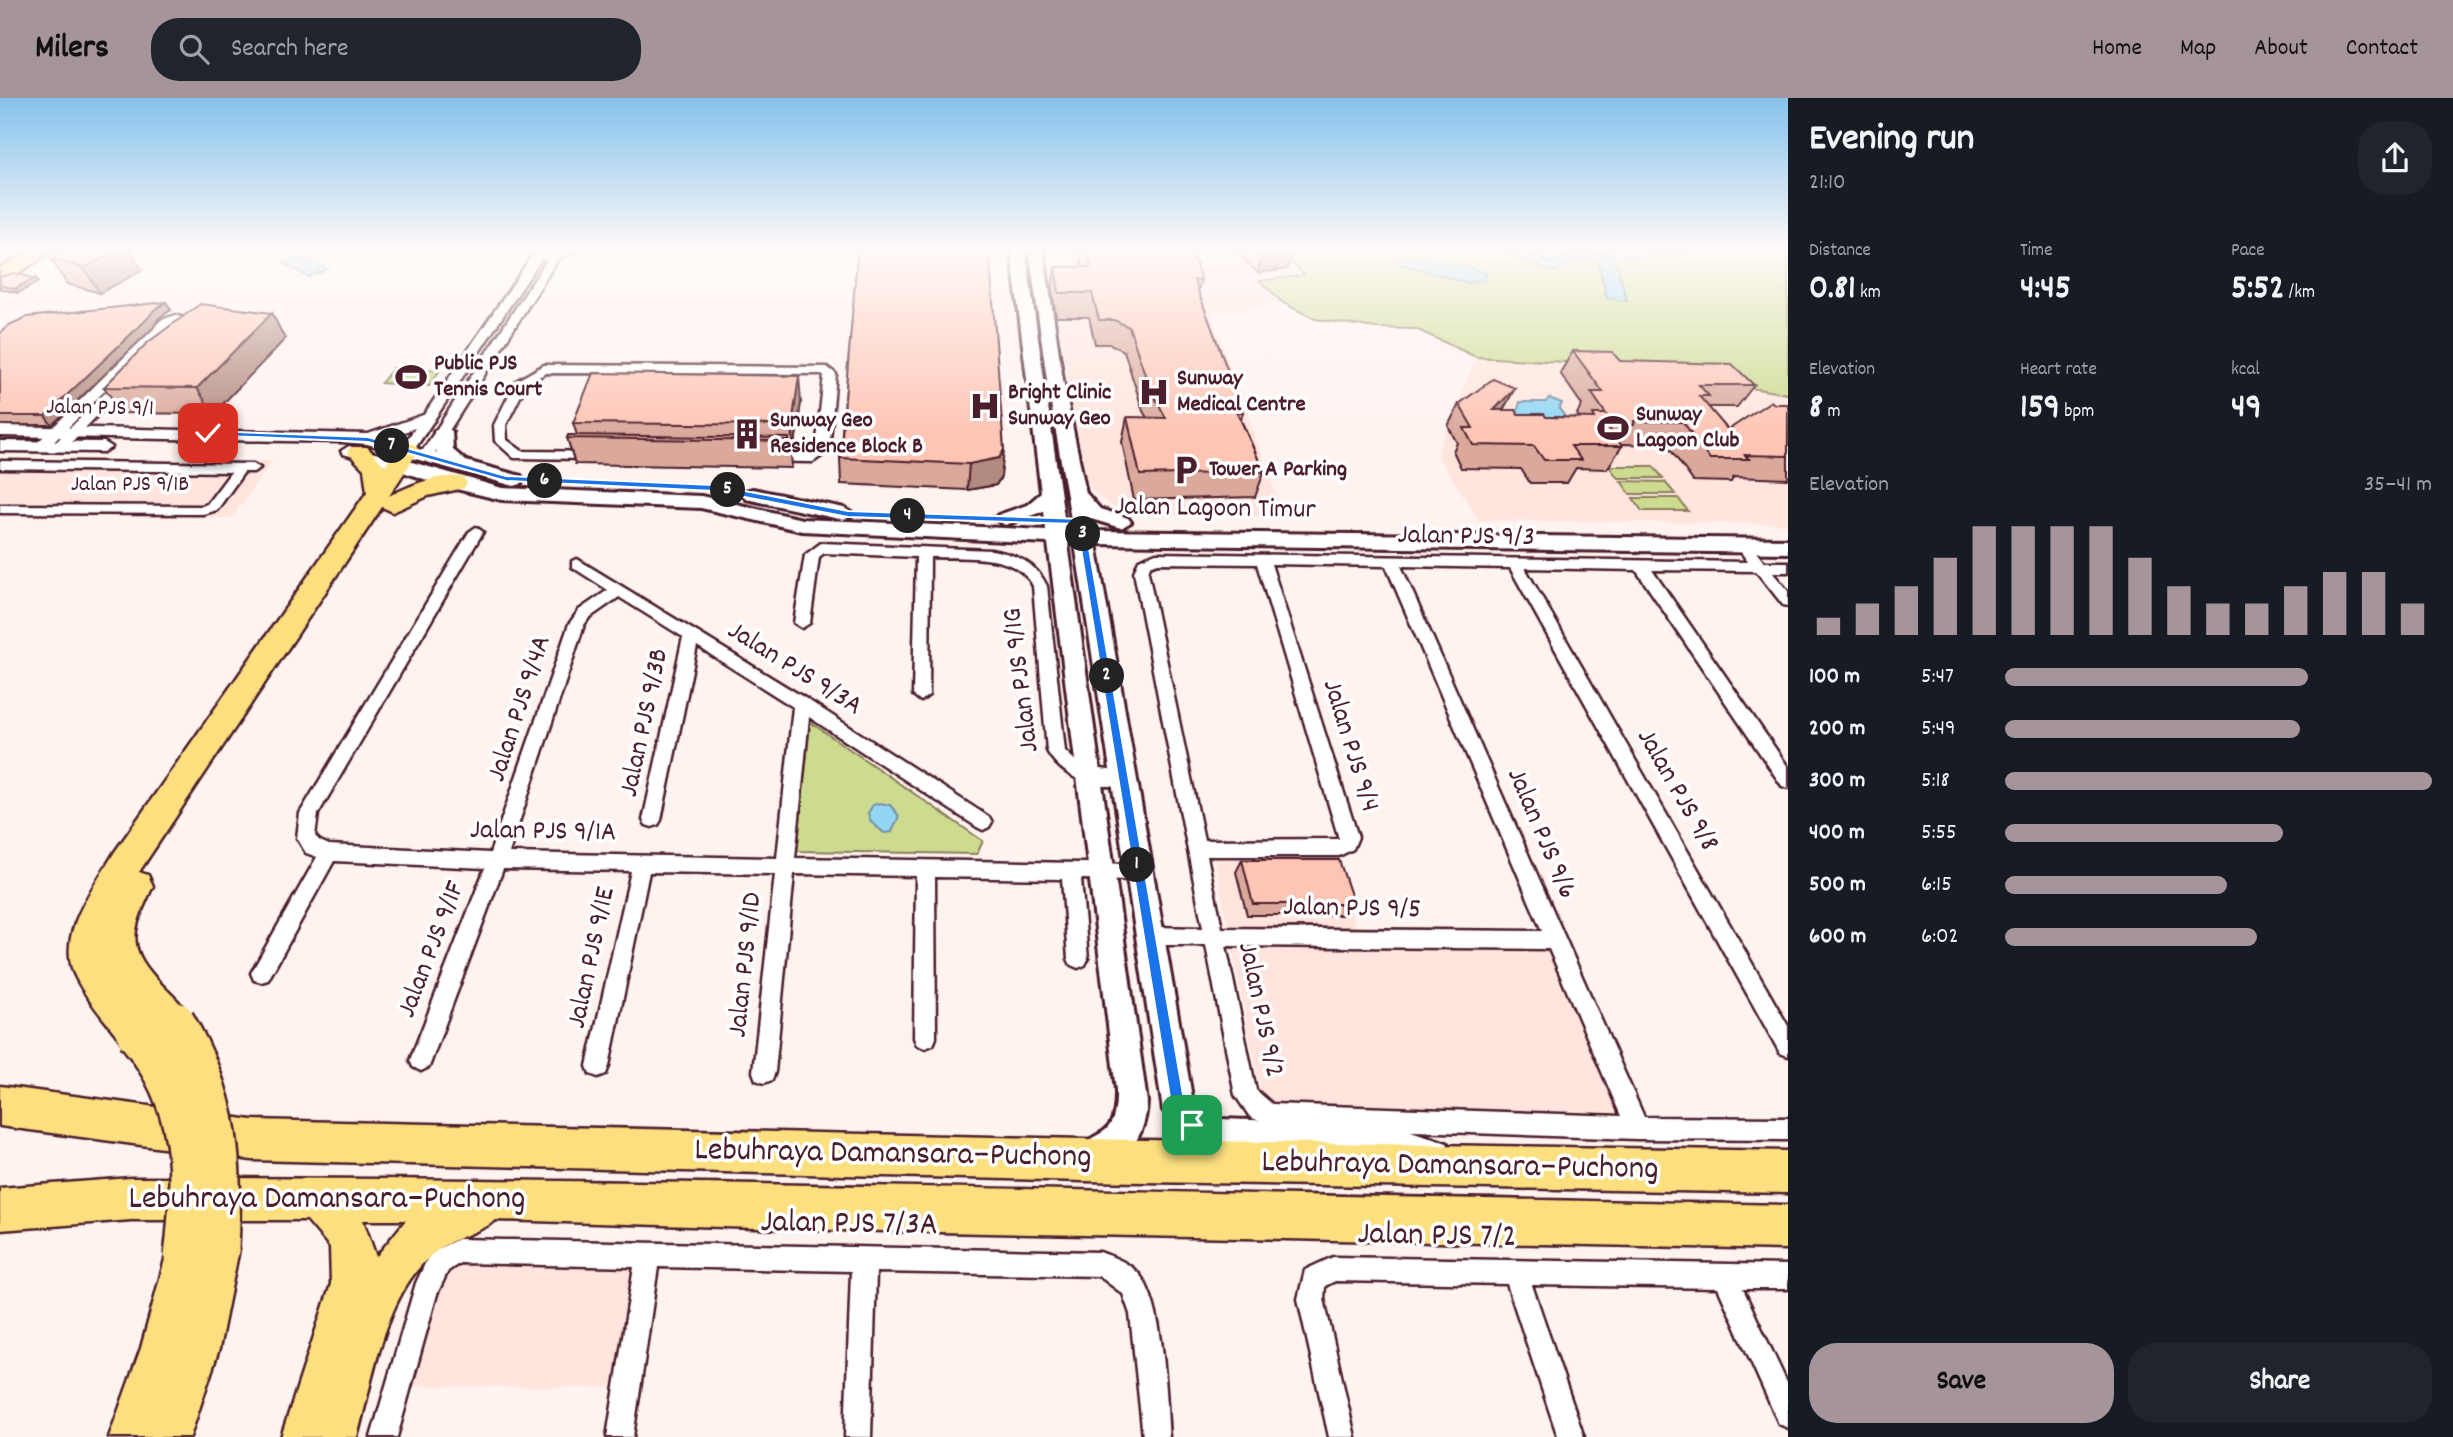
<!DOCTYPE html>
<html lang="en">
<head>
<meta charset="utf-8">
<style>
	:root { --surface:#171b24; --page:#20242c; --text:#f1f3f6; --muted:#9ea1a6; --accent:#a6949b }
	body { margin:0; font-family:Dekko,sans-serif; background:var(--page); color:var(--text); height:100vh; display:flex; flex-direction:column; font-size:26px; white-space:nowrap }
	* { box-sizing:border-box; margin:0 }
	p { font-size:23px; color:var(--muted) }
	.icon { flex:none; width:38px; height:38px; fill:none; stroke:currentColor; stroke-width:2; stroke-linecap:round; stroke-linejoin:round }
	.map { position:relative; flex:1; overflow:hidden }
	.side { display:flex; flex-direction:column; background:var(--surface); width:665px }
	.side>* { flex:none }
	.pin { position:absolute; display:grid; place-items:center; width:60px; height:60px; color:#fff; margin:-30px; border-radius:14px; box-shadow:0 4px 10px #0006 }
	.km { position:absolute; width:35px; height:35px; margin:-18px; border-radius:50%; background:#222; color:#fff; font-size:19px; line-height:35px; text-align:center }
	.round { display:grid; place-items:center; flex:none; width:74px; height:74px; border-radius:28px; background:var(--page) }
	.overview { display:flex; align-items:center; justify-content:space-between; height:119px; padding:0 21px }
	h1 { font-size:38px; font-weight:700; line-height:52px }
	.figures { display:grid; grid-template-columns:repeat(3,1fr); gap:10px; height:119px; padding:7px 21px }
	.figures div { display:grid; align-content:center }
	.figures b { font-size:35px; font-weight:700 }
	.figures small { font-size:19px; font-weight:400 }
	.figures p { font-size:19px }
	.chart { height:196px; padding:14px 21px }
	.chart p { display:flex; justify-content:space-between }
	.chart svg { width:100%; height:126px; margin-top:7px; stroke:var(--accent); stroke-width:6 }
	.cta { display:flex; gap:14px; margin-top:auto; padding:14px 21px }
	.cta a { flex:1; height:80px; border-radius:28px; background:var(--accent); color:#111; font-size:28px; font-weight:700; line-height:80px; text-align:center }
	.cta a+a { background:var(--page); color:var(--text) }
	ul { padding:0 21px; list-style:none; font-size:23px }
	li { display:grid; grid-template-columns:112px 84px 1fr; align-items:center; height:52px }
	li i { height:18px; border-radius:9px; background:var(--accent) }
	header { display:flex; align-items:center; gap:42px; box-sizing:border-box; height:98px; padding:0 35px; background:var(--accent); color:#111 }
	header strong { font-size:33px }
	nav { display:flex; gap:38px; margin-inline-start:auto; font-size:24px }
	.search { width:490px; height:63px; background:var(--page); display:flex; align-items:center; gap:18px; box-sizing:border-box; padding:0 24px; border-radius:28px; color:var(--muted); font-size:26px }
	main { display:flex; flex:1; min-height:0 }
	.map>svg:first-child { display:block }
</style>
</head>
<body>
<header>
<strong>Milers</strong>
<div class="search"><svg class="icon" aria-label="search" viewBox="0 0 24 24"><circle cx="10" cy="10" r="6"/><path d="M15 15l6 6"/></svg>Search here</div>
<nav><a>Home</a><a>Map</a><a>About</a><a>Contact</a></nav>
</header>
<main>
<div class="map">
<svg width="1788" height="1339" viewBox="0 0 1788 1339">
	<rect width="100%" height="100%" fill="#fff3f0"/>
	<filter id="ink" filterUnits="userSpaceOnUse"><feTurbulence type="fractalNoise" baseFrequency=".0143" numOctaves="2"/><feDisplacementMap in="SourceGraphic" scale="14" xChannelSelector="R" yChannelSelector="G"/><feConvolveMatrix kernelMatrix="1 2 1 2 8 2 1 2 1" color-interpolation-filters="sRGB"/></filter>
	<g filter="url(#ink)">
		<g fill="#ffe5de">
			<polygon points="1045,150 1788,150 1788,426 1479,422 1437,357 1476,259 1416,231 1376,230 1315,221 1283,205 1211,215 1284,418 1135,417 1114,410 1094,395 1086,381"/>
			<polygon points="0,360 272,363 232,420 0,418"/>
			<polygon points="1214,758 1334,759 1363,852 1555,853 1638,1044 1267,1027"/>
			<polygon points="454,1164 638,1169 619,1290 407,1288 444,1172"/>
		</g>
		<g fill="#ccdb8f" stroke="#8b7d5d" stroke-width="2">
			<polygon points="1277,150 1788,150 1788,296 1599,266 1476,259 1416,231 1376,230 1315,221 1283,205 1260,183 1304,177"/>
			<polygon points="393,270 440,272 429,288 381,285"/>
			<polygon points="1609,368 1653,368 1663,380 1618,380"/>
			<polygon points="1621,383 1665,384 1675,396 1630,396"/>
			<polygon points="1633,400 1678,400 1688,413 1642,413"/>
			<polygon points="810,624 983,743 977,756 797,753"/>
		</g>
		<g fill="#92d6f4" stroke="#758da4" stroke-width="2">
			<polygon points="1612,150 1627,203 1607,200 1598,163 1581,160 1553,174 1499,151"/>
			<path d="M1620,150H1708L1696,151L1693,156L1680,155L1675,159C1658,158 1640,158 1623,159Z"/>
			<polygon points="300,159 328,171 309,179 283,165"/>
			<polygon points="1407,159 1459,166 1486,175 1486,182 1467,185 1397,165 1396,160"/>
			<polygon points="1549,300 1562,305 1559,311 1564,317 1563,328 1517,315 1520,304 1546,304"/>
			<polygon points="880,705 890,707 899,718 892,734 884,735 871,724 868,715 873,707"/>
		</g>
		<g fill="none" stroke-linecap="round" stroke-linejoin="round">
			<polyline stroke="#67687b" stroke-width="2" points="1515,150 1552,166 1580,153 1603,157 1605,150"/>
			<g stroke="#4a1f2b" stroke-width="5">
				<g id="minor">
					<polygon points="522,150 553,156 572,150 584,150 558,161 433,358 426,362 421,361 419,358 547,162 541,161 412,355 402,355 400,352 532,158"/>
					<polygon points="176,217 192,224 177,233 164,233 47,351 37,351 37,345 161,222"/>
					<path d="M544,267L827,269L836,276L829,353L813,364L514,360L495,343L494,327L516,283ZM546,275L821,276L824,277L816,352L810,356L522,353L507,342L506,327L527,285Z"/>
					<polygon points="122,278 132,281 65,351 55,351 55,345"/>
					<polygon points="0,363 253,366 260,370 253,374 244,374 217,412 203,416 0,415 0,407 202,408 207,406 231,374 0,371"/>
					<path d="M476,429L483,434L318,716L315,738L320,743L329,747L490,755L569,526L579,512L608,492L572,469V463L577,461L808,602L989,719L992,724L989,729L983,732L977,729L809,619L795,760L1138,766L1145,768L1147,774L1145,780L1138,782L1081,781L1088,861L1085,867L1078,870L1071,867L1068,861L1062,781L935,779L936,940L933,947L925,950L917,947L914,940L916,778L794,776L775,974L772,982L764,985L756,982L753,974L775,776L649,774L609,968L606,976L598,979L590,976L587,968L631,773L503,771L429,969L421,973L413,969L410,962L485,770L334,763L268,882L261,884L254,882L251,875L317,759L306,755L297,740L300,715L469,434ZM619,499L683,539L643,722L646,727L652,729L658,727L661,722L697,548L793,609L777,760L509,755L584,527L589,520Z"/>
					<path d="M1743,442L1748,444L1764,464H1788V474H1772L1788,493V508L1783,507L1756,473L1652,472L1788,669V690L1782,688L1636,472L1525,470L1788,928V958L1780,955L1510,470L1401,468L1644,1019L1788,1020V1042L1637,1041L1272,1028L1250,1019L1235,997L1206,847H1149L1142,844L1139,838L1142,832L1149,829L1203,830L1134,474L1139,462L1156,455L1748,464L1736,447ZM1158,465L1257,466L1339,741L1204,742L1148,474L1150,468ZM1271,466L1386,468L1542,833L1222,830L1207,758H1339L1353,751L1358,739ZM1226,848L1549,851L1621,1018L1272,1006L1256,992Z"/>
					<path d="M821,445L991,452C1016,456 1036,465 1047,488L1065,653L1081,668L1129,675L1132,680L1129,685C1099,695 1062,680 1047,653L1033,488C1015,453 963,461 930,459L929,597L921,603L913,597L916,459L824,455L819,459L810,525L802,530L794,525L805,457Z"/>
					<path d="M458,1141L1100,1154C1113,1159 1128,1164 1138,1175C1165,1204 1166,1299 1169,1339H1143L1130,1216L1123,1196L1099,1178L876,1174L871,1339H845L851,1173L658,1169L633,1339H607L634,1169L460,1165L448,1173L437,1196L397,1339H371L416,1185L430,1155Z"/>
					<polygon points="1333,1159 1788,1167 1788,1191 1743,1191 1788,1287 1788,1330 1779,1326 1718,1190 1532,1187 1584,1339 1558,1339 1507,1186 1335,1183 1325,1188 1324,1201 1355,1339 1329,1339 1298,1201 1305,1172"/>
				</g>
			</g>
			<g stroke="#4a1f2b" stroke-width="5">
				<g id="tertiary">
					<polygon points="429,315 434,317 434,323 385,341 413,349 415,352 407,357 367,346 341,344 0,338 0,328 368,336"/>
					<polygon points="0,343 104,344 112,349 104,354 0,353"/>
					<polygon points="349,348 404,363 406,366 398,371 343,356 341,353"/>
				</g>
			</g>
			<g stroke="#4a1f2b" stroke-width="6">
				<g id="secondary">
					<path d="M1011,150H1025L1066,433H1073L1047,282L1029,150H1043L1063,282L1086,395L1100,411L1128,420L1131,424L1121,430L1091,421L1093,433L1788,441V455L1096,446L1193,1005L1202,1015L1220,1021L1393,1027L1447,1045L1452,1056L1447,1067L1436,1072L1393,1059L1220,1053L1181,1038L1163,1012L1075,446H1068L1147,1004C1145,1042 1127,1060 1094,1074L1083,1069L1078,1058C1091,1025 1117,1050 1116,992L1048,445L802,433L701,410L502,402L448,389L391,370L389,366L398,360L502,390L701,398L802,421L1046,432L1044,413L1005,427L995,421L998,417L1027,407L1041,395Z"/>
					<polygon points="443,328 452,333 453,352 466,363 521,378 523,382 521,386 514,388 412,360 409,356 418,351 437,355 434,333"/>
					<polygon points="753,391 844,410 854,416 844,422 746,401 743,397 746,393"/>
				</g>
			</g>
			<g stroke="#4a1f2b" stroke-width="5">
				<g id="motorway">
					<polygon points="35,150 57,150 11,180 0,181 0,170"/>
					<path d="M407,345L415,347L419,352L389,398C410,388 440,374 464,380L467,385L464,390L428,398L393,414L382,409L139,774L148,777L153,788C130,837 125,850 166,891C176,901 184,908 190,921L184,934L171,939L156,933L152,947L138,952L124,947C109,926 88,904 76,880C54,838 94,790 114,755L367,394L364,371L347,354L351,349H367L385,368L399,347Z"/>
					<polygon points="0,988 252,1022 1084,1041 1788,1053 1788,1095 1084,1083 252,1062 0,1028"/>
					<path d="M131,1080C683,1080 1236,1097 1788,1107V1151L787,1131L496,1122C480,1135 455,1138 435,1154C384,1195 374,1279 357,1339H281L331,1186L330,1149L307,1122H131L0,1132V1090ZM363,1122H406L376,1159Z"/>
					<polygon points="217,1129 232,1136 239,1151 219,1251 190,1339 109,1339 141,1250 170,1143 186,1137 199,1142 202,1136"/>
				</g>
			</g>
			<use href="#minor" fill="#fff" fill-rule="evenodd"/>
			<use href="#tertiary" fill="#fff" fill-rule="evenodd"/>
			<use href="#secondary" fill="#fff" fill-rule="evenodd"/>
			<use href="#motorway" fill="#fce080" fill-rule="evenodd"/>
			<g stroke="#4a1f2b" stroke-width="38" stroke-linecap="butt">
				<polyline id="motorway-bridge-far1" points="171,921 174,927"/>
			</g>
			<g stroke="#4a1f2b" stroke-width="48" stroke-linecap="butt">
				<g id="motorway-bridge">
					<path d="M173,925C219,1002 221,1063 217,1151"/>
					<path d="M138,934C196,1004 196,1073 186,1159"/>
				</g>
			</g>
			<use href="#motorway-bridge-far1" stroke="#fce080" stroke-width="33"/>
			<use href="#motorway-bridge" stroke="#fce080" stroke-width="43"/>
		</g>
		<g fill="#daa99c" stroke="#4a1f2b" stroke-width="2">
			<polygon points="858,150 1001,379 996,387 967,392 841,386 840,360"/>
			<polygon points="1078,150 1190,150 1201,182 1198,193 1243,314 1241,322 1264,374 1255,399 1134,402 1122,344 1127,319 1147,320 1143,313 1124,253 1110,246 1095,246 1089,219 1056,219 1052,193 1055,169 1082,169"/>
			<polygon points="1227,150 1294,150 1287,171 1258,175 1234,152"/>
			<polygon points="51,161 142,172 100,195 67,186"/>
			<polygon points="0,179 35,180 38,184 18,195 0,191"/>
			<polygon points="166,204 171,212 159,220 153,230 52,327 0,327 0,235"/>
			<polygon points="285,241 213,316 122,315 104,289"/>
			<polygon points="1573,253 1620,263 1754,287 1737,309 1708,309 1728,332 1774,306 1788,306 1788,381 1734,379 1731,384 1693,383 1667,347 1622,346 1622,348 1607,371 1576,370 1567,385 1530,385 1521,371 1461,370 1453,353 1457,345 1448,328 1459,306 1515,290 1503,312 1518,316 1546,319 1580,320 1577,316 1582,307 1560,275"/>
			<polygon points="801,304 794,353 791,353 792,370 575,366 567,340 577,337 573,325"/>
			<polygon points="1242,762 1354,806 1345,817 1247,817 1236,774"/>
		</g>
		<g fill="#b28a7f" stroke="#4a1f2b" stroke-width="2">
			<polygon points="123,150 129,150 142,172 100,195 84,170"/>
			<polygon points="1275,150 1294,150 1287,171 1258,175 1264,151"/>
			<polygon points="35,180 38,184 18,195 15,191"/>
			<polygon points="166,204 171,212 159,220 153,230 52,327 45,318 154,212"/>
			<polygon points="272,215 285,241 213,316 197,290"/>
			<polygon points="799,278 801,304 794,353 792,327"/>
			<polygon points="1515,290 1503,312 1494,312"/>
			<polygon points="1004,352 1001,379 996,387 967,392 969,366"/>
		</g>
		<g fill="#fec5b5" stroke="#4a1f2b" stroke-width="2">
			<polygon points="74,150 123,150 84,170 51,161"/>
			<polygon points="858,150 989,150 1004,352 999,360 969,366 840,360"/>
			<polygon points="1087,150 1190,150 1201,182 1194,182 1243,314 1237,314 1264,374 1140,377 1127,319 1166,320 1149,288 1129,229 1114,222 1099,222 1092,195 1059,195 1055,169 1091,169"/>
			<polygon points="14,175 35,180 15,191 0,187 0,179"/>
			<polygon points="166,204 154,212 147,221 45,318 0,318 0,235 9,227 27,219"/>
			<polygon points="200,206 272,215 197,290 104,289 147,245"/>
			<polygon points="1573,253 1612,254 1620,263 1732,266 1754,287 1699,287 1709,298 1699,298 1728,332 1771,303 1774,306 1788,306 1788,358 1745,357 1749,361 1710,361 1683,324 1634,323 1634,327 1607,328 1622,348 1571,348 1581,362 1544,362 1534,348 1473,347 1464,330 1473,330 1459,306 1493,281 1515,290 1494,312 1516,312 1518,316 1544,316 1546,319 1595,320 1593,316 1606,316 1591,294 1603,294"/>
			<polygon points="593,275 799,278 792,327 573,325"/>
			<polygon points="568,337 789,340 789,343 567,340"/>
			<polygon points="1242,762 1339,762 1354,806 1253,806"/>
		</g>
	</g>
	<linearGradient id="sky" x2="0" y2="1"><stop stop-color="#85c2ed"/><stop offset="0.45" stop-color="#fffaf8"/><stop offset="1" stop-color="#fffaf8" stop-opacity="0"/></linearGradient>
	<rect width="1788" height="337" fill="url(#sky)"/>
	<polygon fill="#1a73e8" stroke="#fff" stroke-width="2" points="208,333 368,339 506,378 714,387 848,413 1084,421 1185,1008 1197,1021 1197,1032 1187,1032 1172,1012 1077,426 848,419 714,393 506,383 368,344 205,337"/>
	<defs>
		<g id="stadium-bare" transform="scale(2.415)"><path d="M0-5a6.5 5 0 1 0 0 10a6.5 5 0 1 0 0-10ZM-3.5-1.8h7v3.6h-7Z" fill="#4a1f2b" stroke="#fff" stroke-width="2.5" paint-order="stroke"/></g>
		<g id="hospital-bare" transform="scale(2.415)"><path d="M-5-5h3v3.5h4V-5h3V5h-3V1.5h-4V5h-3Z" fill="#4a1f2b" stroke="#fff" stroke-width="2.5" paint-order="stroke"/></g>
		<g id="building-bare" transform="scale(2.415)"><path d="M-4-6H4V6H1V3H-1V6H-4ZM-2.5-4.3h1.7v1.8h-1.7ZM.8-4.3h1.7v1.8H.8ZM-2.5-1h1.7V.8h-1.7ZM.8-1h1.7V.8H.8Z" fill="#4a1f2b" stroke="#fff" stroke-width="2.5" paint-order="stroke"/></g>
		<g id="parking-bare" transform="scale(2.415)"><path d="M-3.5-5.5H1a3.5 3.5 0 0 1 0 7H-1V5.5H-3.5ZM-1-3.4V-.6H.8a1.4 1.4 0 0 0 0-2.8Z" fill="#4a1f2b" stroke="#fff" stroke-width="2.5" paint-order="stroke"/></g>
	</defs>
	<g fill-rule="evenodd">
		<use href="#stadium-bare" x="411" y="279"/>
		<use href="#hospital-bare" x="1154" y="294"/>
		<use href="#hospital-bare" x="985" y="308"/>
		<use href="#stadium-bare" x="1613" y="330"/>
		<use href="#building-bare" x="747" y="336"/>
		<use href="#parking-bare" x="1186" y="372"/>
	</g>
	<g text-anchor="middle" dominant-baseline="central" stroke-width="7" stroke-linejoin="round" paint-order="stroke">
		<g font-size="23" font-weight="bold" fill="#4a1f2b" stroke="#fff" text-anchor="start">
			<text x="434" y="266">Public PJS<tspan x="434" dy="26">Tennis Court</tspan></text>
			<text x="1177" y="281">Sunway<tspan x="1177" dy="26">Medical Centre</tspan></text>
			<text x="1008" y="295">Bright Clinic<tspan x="1008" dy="26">Sunway Geo</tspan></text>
			<text x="1636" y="317">Sunway<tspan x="1636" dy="26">Lagoon Club</tspan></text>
			<text x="770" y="323">Sunway Geo<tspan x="770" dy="26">Residence Block B</tspan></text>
			<text x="1209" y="372">Tower A Parking</text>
		</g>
		<g font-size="23" fill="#4a1f2b" stroke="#fff">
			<text transform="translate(100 311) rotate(1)">Jalan PJS 9/1</text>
			<text x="130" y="387">Jalan PJS 9/1B</text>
		</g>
		<g font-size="28" fill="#4a1f2b" stroke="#fff">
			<text transform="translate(1215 412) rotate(1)">Jalan Lagoon Timur</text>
			<text transform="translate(1466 440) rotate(1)">Jalan PJS 9/3</text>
			<text transform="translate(794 572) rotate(32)">Jalan PJS 9/3A</text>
			<text transform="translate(1023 582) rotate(-97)">Jalan PJS 9/1G</text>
			<text transform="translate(521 611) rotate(-72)">Jalan PJS 9/4A</text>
			<text transform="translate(646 625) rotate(-78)">Jalan PJS 9/3B</text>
			<text transform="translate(1349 648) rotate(73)">Jalan PJS 9/4</text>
			<text transform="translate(1676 693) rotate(60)">Jalan PJS 9/8</text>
			<text transform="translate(543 735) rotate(1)">Jalan PJS 9/1A</text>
			<text transform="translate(1540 736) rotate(67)">Jalan PJS 9/6</text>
			<text transform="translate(1352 812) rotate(1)">Jalan PJS 9/5</text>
			<text transform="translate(433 852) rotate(-69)">Jalan PJS 9/1F</text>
			<text transform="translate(593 860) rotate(-78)">Jalan PJS 9/1E</text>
			<text transform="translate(747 867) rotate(-84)">Jalan PJS 9/1D</text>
			<text transform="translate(1259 912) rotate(78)">Jalan PJS 9/2</text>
		</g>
		<g font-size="33" fill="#4a1f2b" stroke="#fff">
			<text transform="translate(893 1057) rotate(1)">Lebuhraya Damansara–Puchong</text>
			<text transform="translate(1460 1069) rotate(1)">Lebuhraya Damansara–Puchong</text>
			<text x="327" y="1102">Lebuhraya Damansara–Puchong</text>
			<text transform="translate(849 1127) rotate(1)">Jalan PJS 7/3A</text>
			<text transform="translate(1437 1139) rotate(1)">Jalan PJS 7/2</text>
		</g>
	</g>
</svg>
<div class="pin" style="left:1192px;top:1027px;background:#1e9e55"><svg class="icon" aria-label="arrive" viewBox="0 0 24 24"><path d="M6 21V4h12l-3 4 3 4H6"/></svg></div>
<div class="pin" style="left:208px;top:335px;background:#d93025"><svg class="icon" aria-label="check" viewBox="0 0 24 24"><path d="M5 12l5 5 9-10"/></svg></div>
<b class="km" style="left:1137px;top:767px">1</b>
<b class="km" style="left:1107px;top:578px">2</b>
<b class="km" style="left:1083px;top:436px">3</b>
<b class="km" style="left:908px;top:418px">4</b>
<b class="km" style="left:728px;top:392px">5</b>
<b class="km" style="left:545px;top:383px">6</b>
<b class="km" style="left:392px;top:348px">7</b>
</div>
<section class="side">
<div class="overview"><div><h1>Evening run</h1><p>21:10</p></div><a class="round"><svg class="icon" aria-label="share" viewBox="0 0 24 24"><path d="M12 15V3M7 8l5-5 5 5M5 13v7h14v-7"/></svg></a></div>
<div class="figures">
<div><p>Distance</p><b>0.81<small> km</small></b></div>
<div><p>Time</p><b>4:45</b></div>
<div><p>Pace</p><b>5:52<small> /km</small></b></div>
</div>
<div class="figures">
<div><p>Elevation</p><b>8<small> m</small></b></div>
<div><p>Heart rate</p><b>159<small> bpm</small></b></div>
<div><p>kcal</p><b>49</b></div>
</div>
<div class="chart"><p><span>Elevation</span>35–41 m</p>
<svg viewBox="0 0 160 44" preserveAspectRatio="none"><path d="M5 44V38M15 44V33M25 44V27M35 44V17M45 44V6M55 44V6M65 44V6M75 44V6M85 44V17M95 44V27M105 44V33M115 44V33M125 44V27M135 44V22M145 44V22M155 44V33"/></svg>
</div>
<ul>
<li><b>100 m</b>5:47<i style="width:71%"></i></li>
<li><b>200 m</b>5:49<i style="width:69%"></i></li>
<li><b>300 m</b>5:18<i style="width:100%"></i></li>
<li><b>400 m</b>5:55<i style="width:65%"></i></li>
<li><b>500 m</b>6:15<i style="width:52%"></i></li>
<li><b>600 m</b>6:02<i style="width:59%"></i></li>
</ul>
<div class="cta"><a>Save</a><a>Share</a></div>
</section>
</main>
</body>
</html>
